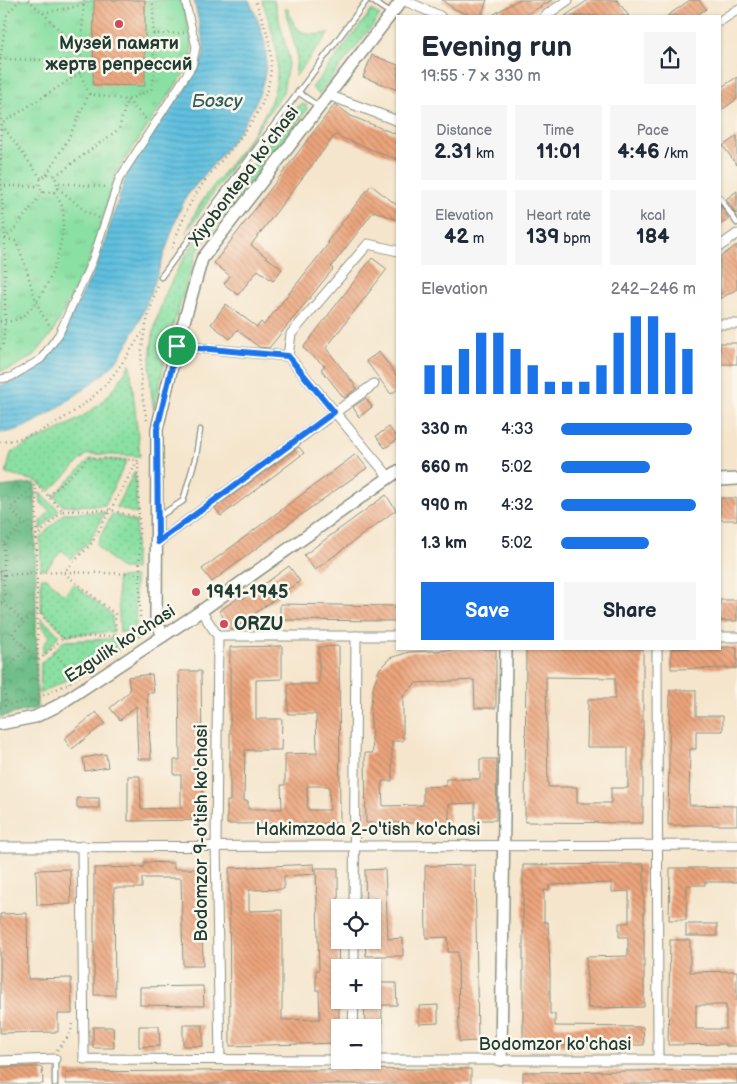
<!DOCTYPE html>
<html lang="en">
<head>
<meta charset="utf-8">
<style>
	:root { --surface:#fff; --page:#f6f6f7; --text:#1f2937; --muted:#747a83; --accent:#1a73e8 }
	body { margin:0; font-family:"Balsamiq Sans",sans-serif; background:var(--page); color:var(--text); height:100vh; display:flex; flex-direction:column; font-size:19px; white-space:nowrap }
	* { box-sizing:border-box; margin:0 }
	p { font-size:16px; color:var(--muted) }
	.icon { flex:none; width:28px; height:28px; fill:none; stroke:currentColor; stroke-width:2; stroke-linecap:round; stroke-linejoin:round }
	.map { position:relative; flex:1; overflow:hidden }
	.side { position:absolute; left:396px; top:15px; width:325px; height:635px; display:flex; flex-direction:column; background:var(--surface); border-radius:0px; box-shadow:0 1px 4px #0004 }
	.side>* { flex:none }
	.buttons { position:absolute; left:331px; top:899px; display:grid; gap:10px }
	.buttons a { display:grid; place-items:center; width:50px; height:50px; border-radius:0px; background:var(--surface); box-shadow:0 1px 4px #0004; font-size:25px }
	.pin { position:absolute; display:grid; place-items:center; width:42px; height:42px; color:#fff; margin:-21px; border:2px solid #fff; border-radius:50%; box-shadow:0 1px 5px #0007 }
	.round { display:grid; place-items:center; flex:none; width:52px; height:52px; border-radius:0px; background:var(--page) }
	.summary { display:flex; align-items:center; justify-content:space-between; height:85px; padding:0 25px }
	h1 { font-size:28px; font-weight:800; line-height:38px }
	.figures { display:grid; grid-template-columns:repeat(3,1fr); gap:8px; height:85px; padding:5px 25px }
	.figures div { display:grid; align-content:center; border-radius:0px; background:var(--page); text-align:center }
	.figures b { font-size:21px; font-weight:800 }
	.figures small { font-size:14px; font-weight:400 }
	.figures p { font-size:14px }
	.chart { height:140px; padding:10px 25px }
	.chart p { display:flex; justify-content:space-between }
	.chart svg { width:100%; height:90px; margin-top:5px; stroke:var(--accent); stroke-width:6 }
	.cta { display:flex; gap:10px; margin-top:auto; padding:10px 25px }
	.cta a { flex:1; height:58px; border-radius:0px; background:var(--accent); color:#fff; font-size:20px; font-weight:800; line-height:58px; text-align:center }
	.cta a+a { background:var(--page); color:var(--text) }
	ul { padding:0 25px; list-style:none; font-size:16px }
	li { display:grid; grid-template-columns:80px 60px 1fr; align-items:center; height:38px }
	li i { height:12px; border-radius:6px; background:var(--accent) }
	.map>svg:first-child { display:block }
</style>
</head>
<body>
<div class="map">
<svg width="737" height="1084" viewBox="0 0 737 1084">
	<defs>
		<pattern id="grass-dots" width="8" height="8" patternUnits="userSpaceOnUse" patternTransform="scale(1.25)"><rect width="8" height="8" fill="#8ae0a3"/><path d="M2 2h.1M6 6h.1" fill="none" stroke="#77c18d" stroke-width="1.8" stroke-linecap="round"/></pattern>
		<pattern id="forest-crowns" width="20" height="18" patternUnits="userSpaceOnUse" patternTransform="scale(1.25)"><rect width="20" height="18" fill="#6fbe89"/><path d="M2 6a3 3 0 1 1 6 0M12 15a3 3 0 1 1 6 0" fill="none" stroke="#5b9c71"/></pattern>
		<pattern id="park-tufts" width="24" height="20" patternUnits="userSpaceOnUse" patternTransform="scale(1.25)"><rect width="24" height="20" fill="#8ae0a3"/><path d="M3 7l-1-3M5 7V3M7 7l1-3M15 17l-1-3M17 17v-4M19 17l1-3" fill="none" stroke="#77c18d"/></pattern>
		<pattern id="water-rules" width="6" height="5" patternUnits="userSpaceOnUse" patternTransform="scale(1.25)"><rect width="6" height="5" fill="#60c0df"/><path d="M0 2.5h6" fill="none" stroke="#4f9db6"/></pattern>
		<pattern id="building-back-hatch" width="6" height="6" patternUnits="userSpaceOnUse" patternTransform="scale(1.25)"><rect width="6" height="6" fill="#eca47c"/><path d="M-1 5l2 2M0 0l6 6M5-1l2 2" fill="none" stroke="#bf8766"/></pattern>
	</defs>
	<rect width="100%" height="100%" fill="#fbf7ec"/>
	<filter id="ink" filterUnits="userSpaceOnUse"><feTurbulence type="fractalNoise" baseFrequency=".02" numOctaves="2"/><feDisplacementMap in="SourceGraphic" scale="10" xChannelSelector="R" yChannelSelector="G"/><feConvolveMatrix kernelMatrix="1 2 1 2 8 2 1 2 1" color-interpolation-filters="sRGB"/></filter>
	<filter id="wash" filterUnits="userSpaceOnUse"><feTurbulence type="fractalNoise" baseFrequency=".0096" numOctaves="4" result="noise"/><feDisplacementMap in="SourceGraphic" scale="20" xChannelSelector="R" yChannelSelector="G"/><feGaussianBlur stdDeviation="1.12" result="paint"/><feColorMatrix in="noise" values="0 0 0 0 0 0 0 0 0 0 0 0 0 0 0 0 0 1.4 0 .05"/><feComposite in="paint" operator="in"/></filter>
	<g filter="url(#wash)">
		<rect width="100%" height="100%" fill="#f5e5cc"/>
		<g fill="url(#grass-dots)" stroke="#548e6c">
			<path d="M262,0H274L289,58L283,92L186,233C190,225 193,216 198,208C221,170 275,120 277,75C279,48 270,24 262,0Z"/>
			<path d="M285,9H288C295,33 305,38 329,33L295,77L297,54Z"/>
			<polygon points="372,10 380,16 319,94 312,88"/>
			<path d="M302,104L306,105L307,110L197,252L172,329L154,410C134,302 194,243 255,163C265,149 289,111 302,104Z"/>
			<path d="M130,363L140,456L87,454L50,491L36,481L6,474L11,453C61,426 102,419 130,363Z"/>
			<polygon points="90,459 127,460 105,505 63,506 54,496"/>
			<polygon points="135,471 137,514 116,507"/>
			<polygon points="40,493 59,510 40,530 40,521 50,511 41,503"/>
			<polygon points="105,512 90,541 71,559 62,550 46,569 41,569 40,538 64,513"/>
			<polygon points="112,514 136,522 135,569 121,569 96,545"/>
			<polygon points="135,577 136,633 120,632 117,578"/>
			<polygon points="41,578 47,578 64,595 74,584 112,615 113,632 66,635 41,610"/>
			<polygon points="41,618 59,635 43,654 43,646 50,636 42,627"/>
			<polygon points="129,638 65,681 40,693 41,663 64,641"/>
		</g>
		<polygon fill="url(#forest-crowns)" stroke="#477e5e" points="35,483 37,708 0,717 0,487"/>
		<polygon fill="url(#park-tufts)" stroke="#548e6c" points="0,0 181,0 191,38 192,57 189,66 117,171 88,264 53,332 35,355 12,368 0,371"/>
		<path fill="url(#water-rules)" stroke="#407e8a" d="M194,0H249C255,14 262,29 265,44C275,103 220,154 186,197L179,212C161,259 148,313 120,356C108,374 79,392 62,405C44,417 22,432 0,433V386L28,375L44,362L64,331L98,263L127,173L203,58L204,45Z"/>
		<g id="blocks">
			<g fill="url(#building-back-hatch)" fill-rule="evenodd">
				<polygon points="94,0 145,0 145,86 93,85"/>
				<polygon points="442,0 487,0 481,16 472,16 454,9"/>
				<polygon points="518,0 552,0 524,16 491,16"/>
				<polygon points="588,0 617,0 629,16 565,16"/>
				<polygon points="690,0 699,0 706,9 696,16 667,16"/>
				<polygon points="372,55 398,65 398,90 363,77"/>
				<polygon points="737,77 737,99 720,111 720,88"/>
				<polygon points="335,104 351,116 398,135 398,160 335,135 251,245 282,269 273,281 258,270 238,295 224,284 230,276 214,263"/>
				<polygon points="737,136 737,165 723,146"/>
				<polygon points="371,185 398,206 398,220 374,211 331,267 333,269 321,284 269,348 259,347 237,330 230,339 211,324 226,304 257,327 261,322 264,325 329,243 327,242"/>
				<polygon points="737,191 737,213 736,214 726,199"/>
				<polygon points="720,205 729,219 720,225"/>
				<polygon points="737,245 737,289 720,299 720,257"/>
				<polygon points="372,258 387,269 326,348 357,388 344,398 321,369 325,366 303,348"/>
				<rect x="720" y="343" width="17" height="21"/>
				<polygon points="379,352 398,377 398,389 391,394 366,361"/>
				<polygon points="366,398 372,407 359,417 353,407"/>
				<polygon points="389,427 398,439 385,448 376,436"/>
				<polygon points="299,447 304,453 221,516 215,508"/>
				<polygon points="356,454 367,468 295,519 212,582 202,569"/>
				<polygon points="386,495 396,510 315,570 304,555"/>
				<rect x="720" y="498" width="17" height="22"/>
				<polygon points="289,566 300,581 254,614 255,616 232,630 219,611 241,596 244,599"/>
				<rect x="720" y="600" width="17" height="21"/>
				<polygon points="280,604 395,606 395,621 280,620"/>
				<path d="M282,646V679L256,680V719H282L281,750H245L244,801H248V809H282L281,785H285V754L317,753L316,714H288V684H319V647L339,646L340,823L227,824V801H230V647ZM307,786H329L330,810H308Z"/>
				<polygon points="720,647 737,647 737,668 671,669 671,649"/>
				<polygon points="474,649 496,649 496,708 475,708 474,680 416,683 403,696 403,741 392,741 392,781 382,781 383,806 423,805 423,787 446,786 446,779 480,779 480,759 497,759 496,820 475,820 475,803 449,804 449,823 366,823 365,753 373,753 370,708 374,684 380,668 390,658 409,652"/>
				<path d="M526,649H643V823L525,822ZM546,677L615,678V699H588L587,747H628V788H611V803H577V787H548Z"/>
				<polygon points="179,671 201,671 203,820 128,821 128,776 140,776 141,809 181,808 181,775 174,775 174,760 180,760"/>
				<polygon points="152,674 154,693 147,693 151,759 138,759 136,706 120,720 110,708 130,691 128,677"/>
				<polygon points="670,690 696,690 696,716 723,716 723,731 696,731 696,749 690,749 689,805 737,806 737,825 668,825"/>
				<polygon points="96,712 105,723 72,749 64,739"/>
				<polygon points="106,754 108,767 85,771 83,758"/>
				<rect x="77" y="798" width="22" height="10"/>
				<polygon points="144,862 174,863 174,869 201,869 203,966 183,966 181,878 142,878 142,888 114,888 115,995 94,995 94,868 144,867"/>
				<polygon points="314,864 315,874 284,876 284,889 249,890 249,911 282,910 282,1020 320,1019 319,990 316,990 316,970 319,970 316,868 338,868 339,1043 230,1046 229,868"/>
				<polygon points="644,864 644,1007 588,1008 586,957 628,956 628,937 619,937 619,923 629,923 629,891 612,892 612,883 549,885 549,890 544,890 544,922 548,922 550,973 550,1014 555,1014 555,1026 643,1027 644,1045 523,1046 523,865"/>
				<polygon points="475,865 478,1041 459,1042 458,952 448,952 448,937 426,938 425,866"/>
				<polygon points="670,868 737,868 737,882 705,882 705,885 687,885 686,920 669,920"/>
				<polygon points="70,869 71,904 37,905 36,870"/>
				<polygon points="385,869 388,939 403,938 403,956 366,956 365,940 372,940 372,908 366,908 365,870"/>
				<polygon points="27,913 28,979 71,978 72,1014 58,1014 58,1032 0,1033 0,914"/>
				<rect x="686" y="924" width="31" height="12"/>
				<path d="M670,940H690V972L737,971V1046H726V1044L668,1045ZM696,1005H726V1029H696Z"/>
				<polygon points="372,983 396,983 397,1005 382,1005 382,1043 372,1043 372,1028 365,1028 364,1000 372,1000"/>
				<polygon points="203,986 204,1006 140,1005 140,987"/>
				<polygon points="438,1005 438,1023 419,1024 419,1006"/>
				<rect x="183" y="1025" width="20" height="21"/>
				<polygon points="139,1026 159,1026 160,1046 139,1047"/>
				<polygon points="93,1027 113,1027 114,1048 93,1048"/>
				<polygon points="0,1067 42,1067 43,1084 0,1084"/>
				<polygon points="438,1069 471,1069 471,1084 66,1084 66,1072"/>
				<polygon points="737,1070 737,1084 523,1084 523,1072"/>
			</g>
		</g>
	</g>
	<g filter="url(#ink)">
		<use href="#blocks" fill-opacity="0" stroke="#8a9180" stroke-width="1"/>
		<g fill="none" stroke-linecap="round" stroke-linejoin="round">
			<g stroke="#8a9180" stroke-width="7">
				<g id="service">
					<polyline points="371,0 390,13"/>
					<polyline points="298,92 318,106"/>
					<polyline points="720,198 737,223"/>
					<polyline points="161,277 367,0"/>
					<polyline points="158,517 183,501 196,456 200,430"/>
					<polyline points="55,1059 55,1084"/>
				</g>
			</g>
			<g stroke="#8a9180" stroke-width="9">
				<polyline id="pedestrian" points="0,379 11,377 41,359 59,334 93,259 119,179 192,66 196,47 185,0"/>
			</g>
			<g stroke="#8a9180" stroke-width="11">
				<g id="minor">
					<polyline points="403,0 440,16"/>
					<polyline points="545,16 568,0"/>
					<polyline points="720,21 737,10"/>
					<polyline points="328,95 398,121"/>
					<polyline points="720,246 737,234"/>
					<polyline points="720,324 737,324"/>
					<polyline points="177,346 288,356 389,477"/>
					<polyline points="288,356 291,334 368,244 398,251"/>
					<polyline points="158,542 374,384"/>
					<polyline points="201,611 218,636 216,845 220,1059"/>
					<polyline points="218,636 398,636"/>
					<polyline points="720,637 737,637"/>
					<polyline points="657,649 658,1060"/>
					<polyline points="82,846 84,1059 340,1060"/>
					<polyline points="0,847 737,845"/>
					<polyline points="354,908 356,636"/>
					<polyline points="354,968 354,940"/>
					<polyline points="353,1028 354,1000"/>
					<polyline points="372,1060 737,1060"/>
					<polyline points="0,1061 55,1059"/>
				</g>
			</g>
			<g stroke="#8a9180" stroke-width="14">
				<g id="tertiary">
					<polyline points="720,480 737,479"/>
					<polyline points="163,636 156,620 157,429 177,346 202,259 402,0"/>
					<polyline points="0,724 35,717 57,706 201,611 398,471"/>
					<polyline points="501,1060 506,649"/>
				</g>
			</g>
			<g stroke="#8a9180" stroke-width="2.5" stroke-dasharray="1 4" stroke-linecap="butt">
				<polyline points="28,0 43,13 84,5"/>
				<polyline points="43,13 81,53"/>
				<polyline points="153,34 184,33"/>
				<polyline points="0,59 81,61"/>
				<polyline points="89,94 127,100 151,90 154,76 153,0"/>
				<polyline points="47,174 68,139 89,94 80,73 84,0"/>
				<polyline points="55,176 119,129 127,100 147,120"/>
				<polyline points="41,178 1,124 80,73"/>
				<polyline points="59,183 107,187"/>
				<polyline points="0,186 38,186"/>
				<polyline points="58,188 54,192 43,192 39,186 41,178 47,174 55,176 58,188 85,211 99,218"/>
				<path d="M43,192L13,231L5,238L15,241C31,269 30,304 52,328"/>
				<path d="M172,248C179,229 186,209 197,192C227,147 272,118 271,59C271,38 262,19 255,0"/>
				<path d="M0,321C42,330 70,236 62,206C60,201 56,196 54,192"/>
				<polyline points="0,349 3,344 5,322 5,238 1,186 0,59 7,14 20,0"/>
				<path d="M147,420C135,369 141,332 159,283"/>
				<path d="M0,442C37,440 89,406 111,378C122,364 132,348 142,333"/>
				<polyline points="36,484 38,698"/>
				<polygon points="36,484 63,511 37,536 10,509"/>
				<polyline points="49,496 88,458 138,460 92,543 64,572"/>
				<polyline points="63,511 111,510 140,518"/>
				<polyline points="0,543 4,543 4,602 0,603"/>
				<polyline points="4,543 24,523"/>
				<polyline points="0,571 4,575 0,579"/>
				<polyline points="64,573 115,614 116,635"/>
				<polyline points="0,575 63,572 140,574 138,460"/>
				<polyline points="4,602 24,623"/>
				<polygon points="37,610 63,638 38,661 12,634"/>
				<polyline points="140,637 140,574"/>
				<polyline points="63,638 139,635"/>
				<polyline points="51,649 68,668 69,683"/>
				<polyline points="5,706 5,671 26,648"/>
				<polyline points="0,707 38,698 69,683 140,635"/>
				<polyline points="57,1050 71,1033 72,1023"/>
			</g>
			<use href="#service" stroke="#fff" stroke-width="4.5"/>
			<use href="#pedestrian" stroke="#fff" stroke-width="7"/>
			<use href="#minor" stroke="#fff" stroke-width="9"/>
			<use href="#tertiary" stroke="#fff" stroke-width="11"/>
		</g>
	</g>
	<g fill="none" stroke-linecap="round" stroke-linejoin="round" filter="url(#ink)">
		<g stroke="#fff" stroke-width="10">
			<polygon id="route" points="177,346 288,356 334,412 158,542 157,429"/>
		</g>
		<use href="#route" stroke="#1a73e8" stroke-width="6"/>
	</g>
	<g fill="#d1495b" stroke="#fbf7ec" stroke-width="2">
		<circle cx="119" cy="24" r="5"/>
		<circle cx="196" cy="592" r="5"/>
		<circle cx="224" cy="624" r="5"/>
	</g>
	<g text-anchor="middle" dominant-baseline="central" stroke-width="5" stroke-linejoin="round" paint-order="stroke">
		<g font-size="18" font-weight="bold" fill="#1f3d34" stroke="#fbf7ec" text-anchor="start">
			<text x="119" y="43" text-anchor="middle">Музей памяти<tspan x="119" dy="21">жертв репрессий</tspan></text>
			<text x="206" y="592">1941-1945</text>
			<text x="234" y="624">ORZU</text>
		</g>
		<g font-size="18" fill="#1f3d34" stroke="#fbf7ec">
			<text transform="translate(244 176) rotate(-53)">Xiyobontepa koʻchasi</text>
			<text transform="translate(120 644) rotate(-33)">Ezgulik ko'chasi</text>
			<text x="368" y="829">Hakimzoda 2-o'tish ko'chasi</text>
			<text transform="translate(201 833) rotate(-90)">Bodomzor 9-o'tish ko'chasi</text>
			<text x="555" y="1044">Bodomzor ko'chasi</text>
		</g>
		<g font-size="19" font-style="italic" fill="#2f5e5f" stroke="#fbf7ec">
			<text x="217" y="101">Бозсу</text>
		</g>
	</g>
</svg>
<div class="buttons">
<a><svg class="icon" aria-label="locate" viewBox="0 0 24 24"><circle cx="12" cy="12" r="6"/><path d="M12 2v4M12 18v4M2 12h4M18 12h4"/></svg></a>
<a>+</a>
<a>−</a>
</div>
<div class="pin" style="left:177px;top:346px;background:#1e9e55"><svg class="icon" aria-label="arrive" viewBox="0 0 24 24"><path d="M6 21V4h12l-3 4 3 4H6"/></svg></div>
<section class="side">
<div class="summary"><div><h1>Evening run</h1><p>19:55 · 7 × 330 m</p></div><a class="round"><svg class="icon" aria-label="share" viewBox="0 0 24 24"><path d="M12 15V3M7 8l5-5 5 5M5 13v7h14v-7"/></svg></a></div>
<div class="figures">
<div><p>Distance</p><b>2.31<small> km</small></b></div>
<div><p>Time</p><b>11:01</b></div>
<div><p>Pace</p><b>4:46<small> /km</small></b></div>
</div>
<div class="figures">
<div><p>Elevation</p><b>42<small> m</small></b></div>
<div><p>Heart rate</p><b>139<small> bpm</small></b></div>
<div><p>kcal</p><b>184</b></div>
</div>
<div class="chart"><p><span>Elevation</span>242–246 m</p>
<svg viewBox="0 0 160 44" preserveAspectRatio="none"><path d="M5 44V30M15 44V30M25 44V22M35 44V14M45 44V14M55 44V22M65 44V30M75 44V38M85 44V38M95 44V38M105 44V30M115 44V14M125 44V6M135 44V6M145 44V14M155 44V22"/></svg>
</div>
<ul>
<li><b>330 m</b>4:33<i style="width:97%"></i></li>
<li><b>660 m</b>5:02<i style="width:66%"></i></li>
<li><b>990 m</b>4:32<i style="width:100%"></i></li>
<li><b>1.3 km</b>5:02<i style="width:65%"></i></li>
</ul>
<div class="cta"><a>Save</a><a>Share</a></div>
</section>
</div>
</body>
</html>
